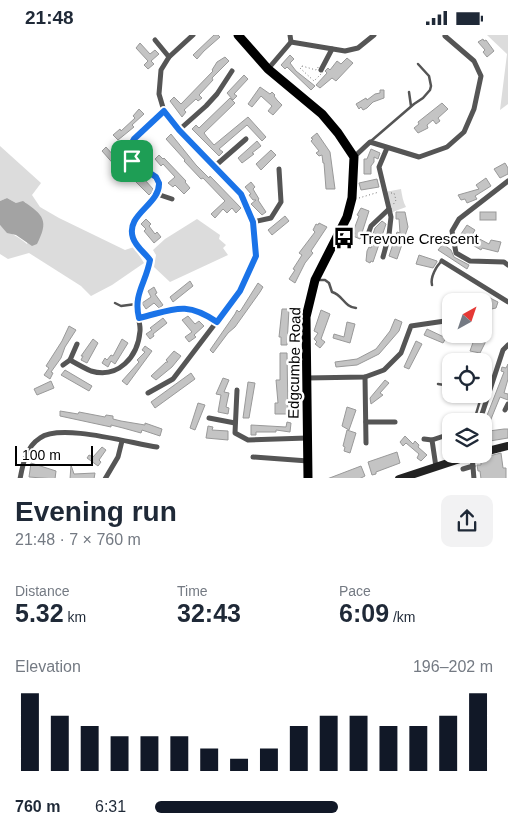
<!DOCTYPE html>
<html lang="en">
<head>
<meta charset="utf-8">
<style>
	:root { --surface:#fff; --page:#f2f2f3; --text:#1f2937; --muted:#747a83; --accent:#111827 }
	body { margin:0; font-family:Arial,sans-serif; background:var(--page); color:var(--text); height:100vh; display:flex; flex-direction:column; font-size:19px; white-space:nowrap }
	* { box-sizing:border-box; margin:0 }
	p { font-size:16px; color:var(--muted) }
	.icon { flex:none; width:28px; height:28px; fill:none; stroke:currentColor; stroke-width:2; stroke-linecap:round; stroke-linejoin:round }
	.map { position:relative; height:443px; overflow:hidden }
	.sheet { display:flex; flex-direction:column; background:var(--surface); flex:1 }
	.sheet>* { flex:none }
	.needle { width:32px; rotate:40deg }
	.buttons { position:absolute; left:442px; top:258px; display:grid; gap:10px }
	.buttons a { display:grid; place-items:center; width:50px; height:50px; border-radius:10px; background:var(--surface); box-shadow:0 1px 4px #0004; font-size:25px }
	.scale { position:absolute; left:15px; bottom:12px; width:78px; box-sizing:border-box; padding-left:5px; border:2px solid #000; border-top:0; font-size:14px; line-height:18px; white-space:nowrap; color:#000; -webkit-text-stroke:4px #fff; paint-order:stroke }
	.pin { position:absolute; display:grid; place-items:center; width:42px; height:42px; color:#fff; margin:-21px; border-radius:10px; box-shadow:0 2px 8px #0006 }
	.round { display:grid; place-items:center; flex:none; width:52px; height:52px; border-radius:10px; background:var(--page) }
	.headline { display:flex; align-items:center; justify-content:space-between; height:85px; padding:0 15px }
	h1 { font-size:28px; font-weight:700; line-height:38px }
	.figures { display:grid; grid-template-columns:repeat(3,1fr); gap:8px; height:85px; padding:5px 15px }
	.figures div { display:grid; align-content:center }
	.figures b { font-size:25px; font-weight:700 }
	.figures small { font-size:14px; font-weight:400 }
	.figures p { font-size:14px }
	.chart { height:140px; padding:10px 15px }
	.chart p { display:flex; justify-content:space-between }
	.chart svg { width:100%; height:90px; margin-top:5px; stroke:var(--accent); stroke-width:6 }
	ul { padding:0 15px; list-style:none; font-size:16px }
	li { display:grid; grid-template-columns:80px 60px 1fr; align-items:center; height:38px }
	li i { height:12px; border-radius:6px; background:var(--accent) }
	.status { display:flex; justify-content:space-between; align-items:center; height:35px; padding:0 25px; background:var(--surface); direction:ltr }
	.status svg { height:14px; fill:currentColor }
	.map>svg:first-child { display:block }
</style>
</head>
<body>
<div class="status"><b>21:48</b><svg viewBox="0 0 49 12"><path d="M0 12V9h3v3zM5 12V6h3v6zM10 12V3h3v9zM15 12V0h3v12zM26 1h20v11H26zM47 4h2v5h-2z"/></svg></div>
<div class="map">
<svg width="508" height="444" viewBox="0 0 508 444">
	<rect width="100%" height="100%" fill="#fff"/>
	<g fill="#dcdcdc">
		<polygon points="487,0 508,0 508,69 500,75 507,19"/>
		<path d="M0,111L41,148L32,160L40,172L59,183L125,215L134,212L144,228L112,250L91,261L81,251L29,218L8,224L0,219V190C8,198 18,201 27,209L37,178L25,167L16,168L7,163L0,166Z"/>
		<path d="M401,154C402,160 403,167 406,172L390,178L385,157Z"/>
		<polygon points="197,184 220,200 219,204 226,210 223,213 228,220 170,247 154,232 156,220 153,215 165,204"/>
	</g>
	<path fill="#a3a3a3" d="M7,163L16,168L23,166C44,180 49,186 37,209L32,211L16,200L7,198L0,190V166Z"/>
	<g fill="#c4c4c4" stroke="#999">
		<polygon points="214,0 218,0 220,2 204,16 197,24 193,20"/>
		<polygon points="483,4 484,6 486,5 494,16 487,22 483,17 485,15 478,7"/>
		<polygon points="140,8 150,19 155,15 159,19 151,26 154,29 148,34 144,30 148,26 136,13"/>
		<polygon points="290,20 294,24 290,28 296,36 315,51 311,55 287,32 285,34 281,30"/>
		<polygon points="225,22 229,26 212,43 213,45 199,60 202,63 198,66 196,64 184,75 186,77 182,82 170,66 174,62 181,69 213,36 212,35 217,27"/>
		<polygon points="347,23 353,28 336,46 332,43 320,53 316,50 327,38 325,36 328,33 330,35 337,26 341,29"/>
		<polygon points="244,40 248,44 234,59 237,61 233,65 227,58"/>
		<polygon points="260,52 270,59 272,57 275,60 274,61 277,65 282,70 273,80 268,76 272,71 261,61 252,72 248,69"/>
		<polygon points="380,55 384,55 384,63 373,67 367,73 363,75 361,72 359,74 356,69 366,63 367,65 375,59 380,58"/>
		<polygon points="230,63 235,68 204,98 207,102 214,110 248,82 266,102 262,106 247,90 219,114 223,117 219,121 192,94 196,90 199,93"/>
		<polygon points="442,68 448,74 438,83 440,86 436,89 433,85 427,90 428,93 418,98 414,93 419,89 418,87"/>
		<polygon points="139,74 144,79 132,90 134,92 118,105 113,100 120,94 121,96 135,83 133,81"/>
		<polygon points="317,98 330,117 335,154 326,154 324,128 323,128 322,120 319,121 316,118 319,116 311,106 313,104 311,103"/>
		<polygon points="171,99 196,130 209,143 210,141 241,173 236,178 232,173 227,178 223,174 215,183 211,179 225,166 203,143 201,144 184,126 185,125 166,104"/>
		<polygon points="257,106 261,111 252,118 254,119 242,128 238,123"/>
		<polygon points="106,112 124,132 127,129 143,146 145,145 153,154 152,157 149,160 127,138 124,140 118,132 117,133 102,116"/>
		<polygon points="371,114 380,118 378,124 374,122 374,127 371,131 371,139 364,139 364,124 367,124"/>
		<polygon points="271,115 276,120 261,135 256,129"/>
		<polygon points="159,120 163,124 164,123 186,146 185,147 190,153 184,159 175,150 173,152 168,148 175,142 163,129 161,131 155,124"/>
		<polygon points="505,128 508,133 508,139 500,143 494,134"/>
		<polygon points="486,143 491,151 475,161 477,164 467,168 465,164 461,165 458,160 479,154 476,150"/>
		<polygon points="377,144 379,152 361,155 359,148"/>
		<polygon points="251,147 255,152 253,154 259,164 258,165 266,177 262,180 251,169 256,165 253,165 249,160 251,159 245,152"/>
		<polygon points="361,173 369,176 360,204 353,201 355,198 353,197 359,181 357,180"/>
		<polygon points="396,177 405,177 408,192 397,224 389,221 397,197 400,198 399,184 396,184"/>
		<rect x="480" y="177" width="16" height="8"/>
		<polygon points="285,181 289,186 272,200 268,195"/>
		<polygon points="146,184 151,189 149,191 155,199 157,197 161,202 154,208 144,196 146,194 141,189"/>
		<polygon points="382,186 386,189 373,227 371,226 370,228 366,226 367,216 369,212 371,213 374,203 372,202 375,193"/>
		<polygon points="319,188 327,192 311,216 313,218 305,228 295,248 289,244 295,235 293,234 302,220 299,218 315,197 313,195 316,189 318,190"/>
		<polygon points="467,190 475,195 472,200 489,209 491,205 501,207 498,217 482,213 481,215 459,202"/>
		<polygon points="443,209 451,215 454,222 469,230 467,234 438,215"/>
		<polygon points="419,220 437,226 437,227 433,233 416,229"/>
		<polygon points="190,246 193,251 173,267 170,262"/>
		<polygon points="258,248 263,252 260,257 235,292 228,298 213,318 210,315 235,279 237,275 239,277 241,275"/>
		<polygon points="154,252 157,258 155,259 163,270 159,273 154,268 146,274 142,268 151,262 148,256"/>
		<polygon points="486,261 498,267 496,273 487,275 484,273 484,266"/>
		<polygon points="282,274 289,274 287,310 281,310 281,302 279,302"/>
		<polygon points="321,275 330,279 321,304 325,307 320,313 315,309 317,307 314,304 318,298 314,296"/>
		<polygon points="188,281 195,289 199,286 204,291 194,300 196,302 189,307 185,302 192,297 182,285"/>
		<polygon points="163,283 167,288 153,299 154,301 150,304 146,299 152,295 150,293"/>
		<polygon points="395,284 402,287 399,296 379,319 357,330 336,332 335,327 357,324 376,314 390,296"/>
		<polygon points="347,287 355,289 350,308 333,303 334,299 344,302"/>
		<polygon points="69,291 76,295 65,312 61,323 51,337 53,338 50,344 44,340 49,333 46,331 62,306"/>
		<polygon points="427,294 446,303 443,308 424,300"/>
		<polygon points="476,299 485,300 485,308 480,318 470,316"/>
		<polygon points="93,304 98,308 87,328 81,325 83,321 81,321"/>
		<polygon points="122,304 128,308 115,329 111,326 108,332 102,328 105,323 107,325 111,320 113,321"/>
		<polygon points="416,306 422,309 409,334 404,332"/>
		<polygon points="145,311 152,316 127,350 122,346 139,327 137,325 145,317 142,315"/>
		<polygon points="174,316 181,321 172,332 156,345 151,341 166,327 168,327 166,325"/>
		<polygon points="280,318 287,318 288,379 275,379 275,368 278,368 276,345 280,345"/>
		<polygon points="508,329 508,344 504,358 508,359 508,365 500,362 487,394 484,393 486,383 504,337 501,336 502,332 506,333"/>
		<polygon points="65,335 92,351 89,356 61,340"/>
		<polygon points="191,338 195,344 155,373 151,367"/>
		<polygon points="223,343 229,345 224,357 229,358 226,372 229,373 228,379 218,377 221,360 216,359"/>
		<polygon points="385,345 389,348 380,358 383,360 371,369 370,363"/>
		<polygon points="51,346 54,353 37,360 34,354"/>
		<polygon points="248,347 255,348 249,383 243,383"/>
		<polygon points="198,368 205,370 195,395 190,393"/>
		<polygon points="347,372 356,375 349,395 342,391"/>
		<polygon points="60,376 78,379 79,377 105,382 106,380 113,381 113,384 121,386 145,390 145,388 162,394 160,401 142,395 141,398 123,393 111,390 111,392 60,381"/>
		<polygon points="287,387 291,388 290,397 276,395 276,397 256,397 256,400 251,400 251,390 286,392"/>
		<polygon points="208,391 213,392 212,395 228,396 228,405 206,403"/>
		<polygon points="504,394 508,394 508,403 490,406 489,396"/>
		<polygon points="347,395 356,398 350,418 344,416 345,412 343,411"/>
		<polygon points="405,401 413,409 415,406 419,410 418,412 427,420 421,426 417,423 419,419 406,408 403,411 400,407"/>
		<polygon points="102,412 106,415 99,425 101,427 98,431 87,423 89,420 93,422"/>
		<polygon points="397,417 400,428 376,437 376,439 372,440 368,427"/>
		<polygon points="501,418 503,433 506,433 506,444 481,444 480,436 478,436 477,430 481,430 481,422 485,422"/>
		<polygon points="31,428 56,436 55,444 29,442"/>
		<polygon points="71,430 74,439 95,438 94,444 70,444"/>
		<polygon points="361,431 365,441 359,444 327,444"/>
	</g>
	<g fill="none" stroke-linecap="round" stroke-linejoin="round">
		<g stroke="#777" stroke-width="1" stroke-dasharray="1 2.5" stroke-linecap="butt">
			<polygon points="302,31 316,35 318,32 323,37 314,46 300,33"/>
			<polyline points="391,158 394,158 396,165 393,170"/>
			<polyline points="359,163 379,157"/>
		</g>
		<g stroke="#555" stroke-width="2.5">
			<polyline points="409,57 411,71"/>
			<polyline points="371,106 414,69 423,63 430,55 431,51 429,41 418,29"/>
			<path d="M319,245H325L329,248L332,257C343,260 344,272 356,273"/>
			<path d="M432,250C430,243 436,231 442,226"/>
			<polyline points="115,268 121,271 136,269"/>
			<polyline points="438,349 451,351"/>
			<polyline points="480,383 477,383 476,379 482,359"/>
		</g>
		<g stroke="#555" stroke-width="5">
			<polyline points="155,5 169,22"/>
			<polyline points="291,7 345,16 358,13 374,0"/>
			<polyline points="268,34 291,7 290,0"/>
			<polyline points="321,35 332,14"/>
			<polyline points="179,95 206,71 217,59 232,36"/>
			<polyline points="354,122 370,107 419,122 447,112 464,97 474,74 481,41 474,26 445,1"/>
			<polyline points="215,131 246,104"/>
			<polyline points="508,146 459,184 452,196 456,218 470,226 504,227 508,230"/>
			<polyline points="157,159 172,164"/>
			<polyline points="253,187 271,183 281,167 279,134"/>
			<polyline points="366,205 371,191 389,174"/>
			<polyline points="383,222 389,200 391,182 379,132 387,113"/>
			<polyline points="442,226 508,267"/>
			<path d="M139,283C173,275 186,266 217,287"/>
			<path d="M70,325C77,329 84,333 91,336C118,344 138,322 140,296C141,286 134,276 137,266C139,252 148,240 150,225C145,218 136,212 133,203C125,179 159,170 159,148L155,142L132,126L130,111L134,104L164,76"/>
			<polyline points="63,330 70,325 77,309"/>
			<polyline points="365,342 366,408"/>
			<polyline points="306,343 365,342 384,335 401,318 411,291 445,286"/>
			<polyline points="237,355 235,398 248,405 307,403"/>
			<polyline points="148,358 173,344 240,256 256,221 253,187 241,159 179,95 164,76 159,59 161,35 169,22 193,0"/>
			<polyline points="505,375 508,369"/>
			<polyline points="209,383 235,388"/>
			<polyline points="481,386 482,379 503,315 508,310"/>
			<polyline points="366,387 395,387"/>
			<polyline points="424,404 432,405"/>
			<polyline points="472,420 474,444"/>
			<polyline points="253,422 308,426"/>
			<polyline points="436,432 432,405 450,399"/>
			<polyline points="463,434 473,431"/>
			<path d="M20,444C23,428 26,412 40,403C60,388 130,408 157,412"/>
			<polyline points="105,444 118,422 122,406"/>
		</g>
		<g stroke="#222" stroke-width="8">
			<polyline points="484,417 508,411"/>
			<polyline points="399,444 475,419"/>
		</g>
		<polyline stroke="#000" stroke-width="9" points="238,0 268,34 322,79 338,98 354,122 352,163 347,182 315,245 306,282 308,444"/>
	</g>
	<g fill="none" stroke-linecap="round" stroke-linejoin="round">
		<g stroke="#fff" stroke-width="10">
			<path id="route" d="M164,76L179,95L241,159L253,187L256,221L240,256L217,287C185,265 173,275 139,283C133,259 146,248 150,225C145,218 136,212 133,203C125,179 160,170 159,148L156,142L132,126L130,111L134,104Z"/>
		</g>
		<use href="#route" stroke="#1a73e8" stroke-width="6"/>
	</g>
	<defs>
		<g id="bus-bare" transform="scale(1.725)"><path d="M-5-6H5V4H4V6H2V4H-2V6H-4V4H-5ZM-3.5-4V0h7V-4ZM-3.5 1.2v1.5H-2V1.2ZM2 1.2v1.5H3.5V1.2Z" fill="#000" stroke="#fff" stroke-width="2.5" paint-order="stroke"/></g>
	</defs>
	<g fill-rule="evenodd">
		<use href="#bus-bare" x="344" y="203"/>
	</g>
	<g text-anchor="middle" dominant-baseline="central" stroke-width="5" stroke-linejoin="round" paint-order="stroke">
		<g font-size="15" fill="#000" stroke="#fff" text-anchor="start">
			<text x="360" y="203">Trevone Crescent</text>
		</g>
		<g font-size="15" fill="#000" stroke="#fff">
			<text transform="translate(294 328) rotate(-89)">Edgcumbe Road</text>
		</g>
	</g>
</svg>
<div class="buttons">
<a><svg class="needle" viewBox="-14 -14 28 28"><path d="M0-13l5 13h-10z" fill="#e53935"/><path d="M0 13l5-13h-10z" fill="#747a83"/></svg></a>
<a><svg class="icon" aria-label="locate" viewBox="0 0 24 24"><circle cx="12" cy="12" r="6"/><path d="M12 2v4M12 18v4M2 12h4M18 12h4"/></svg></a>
<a><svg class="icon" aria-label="layers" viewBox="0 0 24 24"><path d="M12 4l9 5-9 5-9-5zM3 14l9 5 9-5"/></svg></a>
</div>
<div class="scale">100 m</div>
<div class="pin" style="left:132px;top:126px;background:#1e9e55"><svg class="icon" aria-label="arrive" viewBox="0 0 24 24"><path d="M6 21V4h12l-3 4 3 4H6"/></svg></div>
</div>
<section class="sheet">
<div class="headline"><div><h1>Evening run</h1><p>21:48 · 7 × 760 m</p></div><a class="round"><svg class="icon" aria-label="share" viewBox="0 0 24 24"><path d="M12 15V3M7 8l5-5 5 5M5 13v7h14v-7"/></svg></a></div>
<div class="figures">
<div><p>Distance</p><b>5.32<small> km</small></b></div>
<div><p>Time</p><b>32:43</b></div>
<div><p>Pace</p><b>6:09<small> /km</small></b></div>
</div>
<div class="chart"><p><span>Elevation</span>196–202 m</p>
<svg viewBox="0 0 160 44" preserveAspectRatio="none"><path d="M5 44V6M15 44V17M25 44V22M35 44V27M45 44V27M55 44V27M65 44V33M75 44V38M85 44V33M95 44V22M105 44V17M115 44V17M125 44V22M135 44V22M145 44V17M155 44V6"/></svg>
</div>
<ul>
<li><b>760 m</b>6:31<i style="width:54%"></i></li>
</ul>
</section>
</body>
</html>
